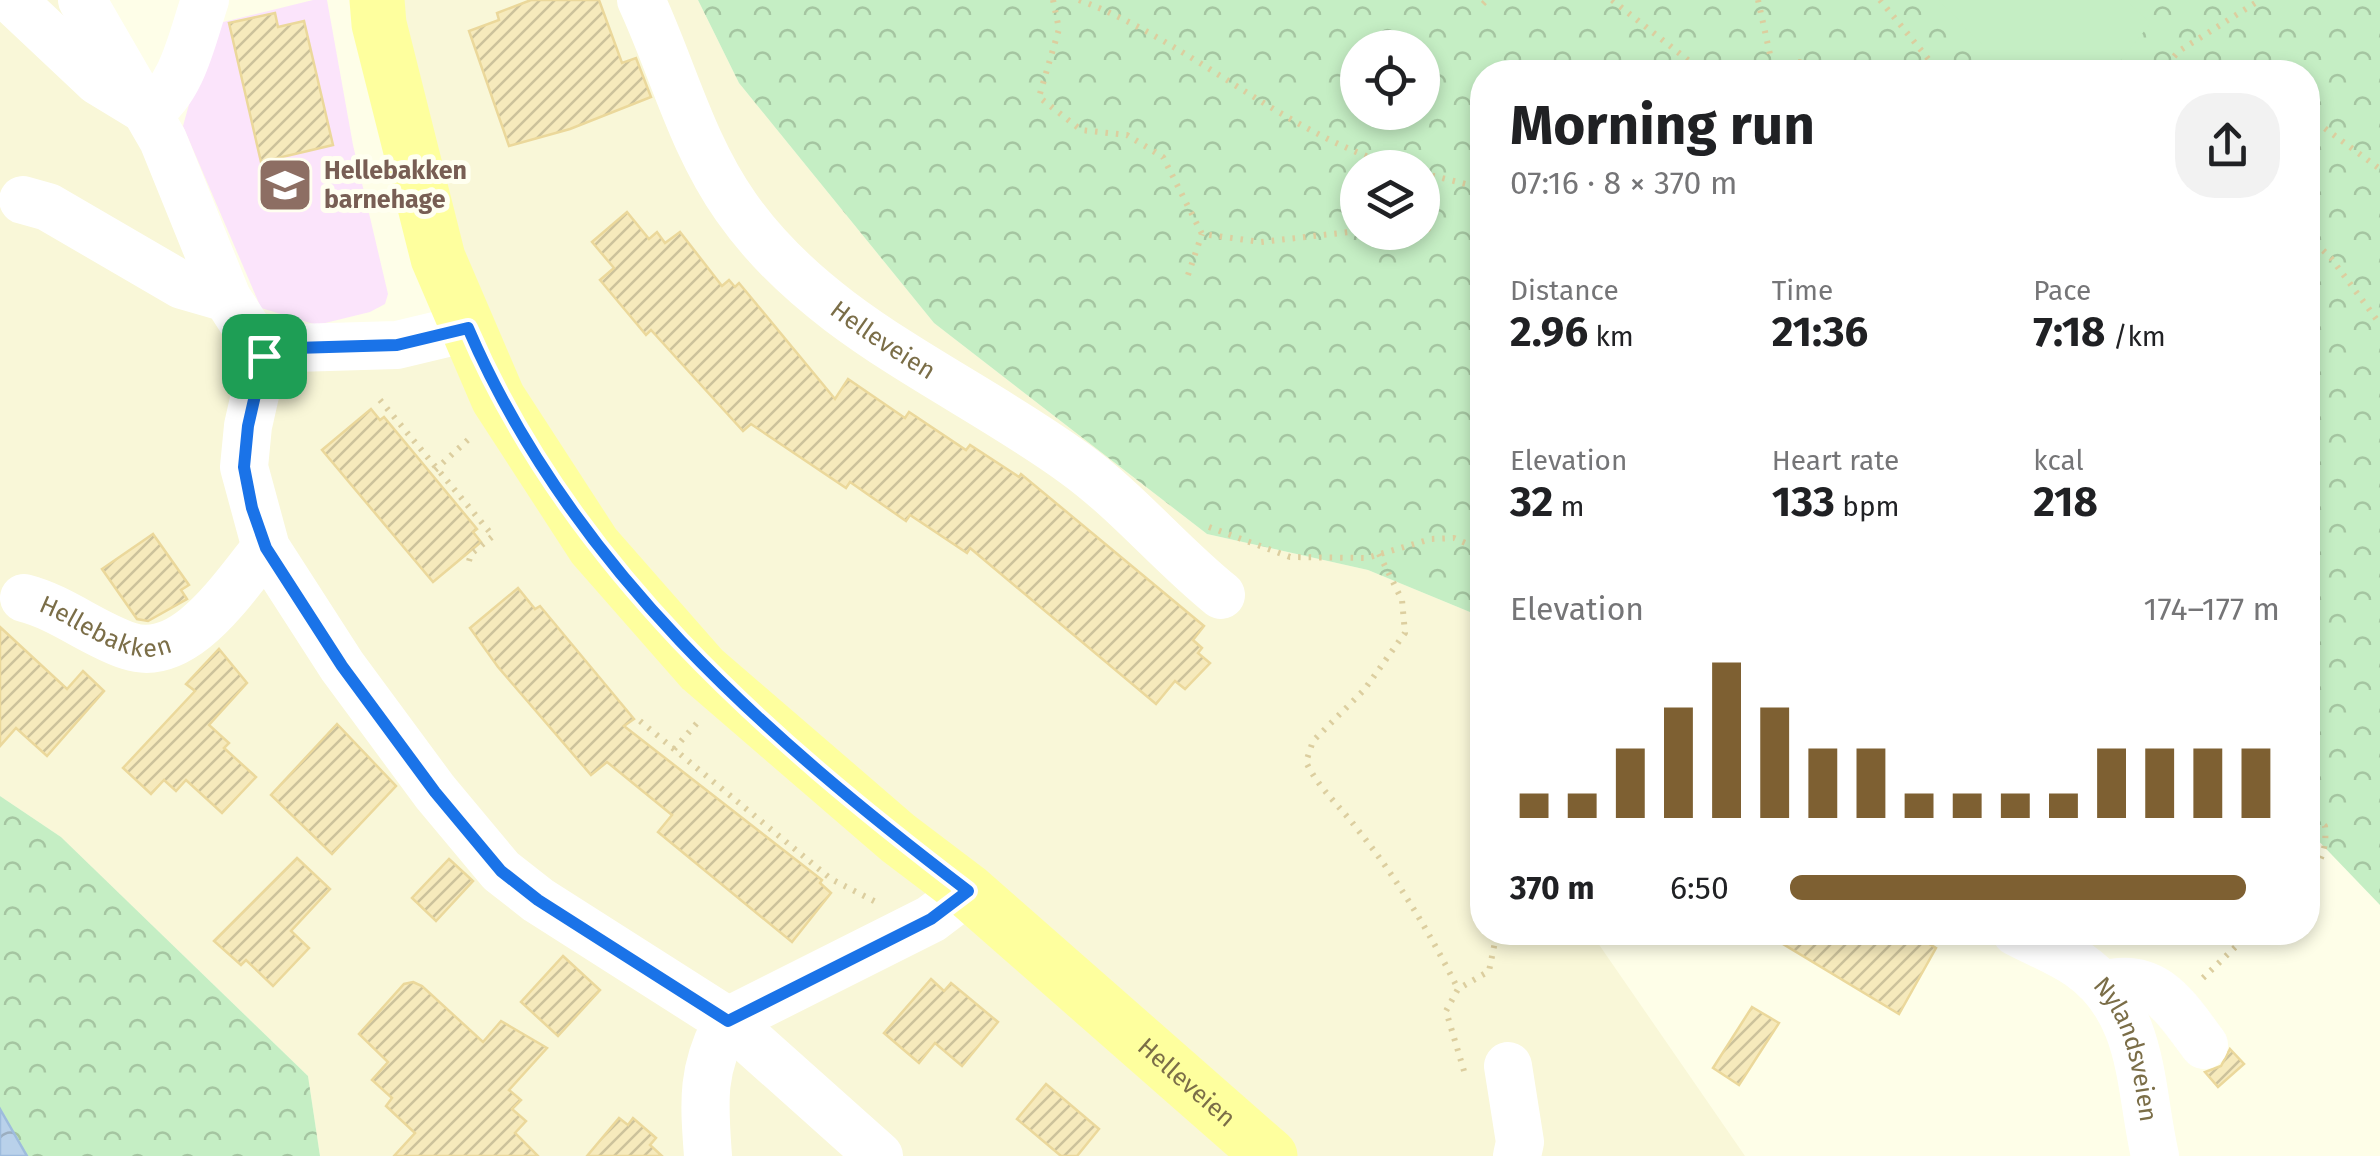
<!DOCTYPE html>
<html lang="en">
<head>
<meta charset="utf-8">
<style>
	:root { --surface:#fff; --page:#f2f2f2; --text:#202124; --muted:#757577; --accent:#7e6032 }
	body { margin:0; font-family:"Fira Sans",sans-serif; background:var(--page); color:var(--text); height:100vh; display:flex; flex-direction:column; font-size:38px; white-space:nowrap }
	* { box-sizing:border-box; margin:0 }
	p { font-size:32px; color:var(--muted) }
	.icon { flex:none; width:55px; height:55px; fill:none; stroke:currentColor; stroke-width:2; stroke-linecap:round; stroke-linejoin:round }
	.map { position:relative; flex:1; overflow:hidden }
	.panel { position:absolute; left:1470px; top:60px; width:850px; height:885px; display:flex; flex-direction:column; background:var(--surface); border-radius:40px; box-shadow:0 5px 15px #0003 }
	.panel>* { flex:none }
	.buttons { position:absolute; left:1340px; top:30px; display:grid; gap:20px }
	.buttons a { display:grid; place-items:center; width:100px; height:100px; border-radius:50%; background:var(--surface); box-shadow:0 5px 15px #0003; font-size:50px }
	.pin { position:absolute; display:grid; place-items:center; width:85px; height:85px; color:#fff; margin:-42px; border-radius:20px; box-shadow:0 5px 15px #0006 }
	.round { display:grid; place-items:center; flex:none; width:105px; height:105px; border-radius:40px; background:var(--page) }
	.summary { display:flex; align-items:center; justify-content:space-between; height:170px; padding:0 40px }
	h1 { font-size:55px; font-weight:700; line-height:75px }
	.stats { display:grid; grid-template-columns:repeat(3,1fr); gap:15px; height:170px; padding:10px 40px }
	.stats div { display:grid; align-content:center }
	.stats b { font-size:42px; font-weight:700 }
	.stats small { font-size:28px; font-weight:400 }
	.stats p { font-size:28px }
	.chart { height:280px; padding:20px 40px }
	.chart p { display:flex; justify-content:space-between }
	.chart svg { width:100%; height:180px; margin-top:10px; stroke:var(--accent); stroke-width:6 }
	ul { padding:0 40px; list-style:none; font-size:32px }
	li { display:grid; grid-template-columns:160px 120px 1fr; align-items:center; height:75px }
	li i { height:25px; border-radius:12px; background:var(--accent) }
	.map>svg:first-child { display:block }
</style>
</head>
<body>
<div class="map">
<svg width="2380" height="1156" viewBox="0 0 2380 1156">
	<defs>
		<pattern id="forest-crowns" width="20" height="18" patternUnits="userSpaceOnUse" patternTransform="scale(2.5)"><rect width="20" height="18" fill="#c5eec4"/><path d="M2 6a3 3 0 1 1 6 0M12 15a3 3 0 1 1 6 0" fill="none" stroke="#a5c5a1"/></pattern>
		<pattern id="water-waves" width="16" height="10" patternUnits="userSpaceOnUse" patternTransform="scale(2.5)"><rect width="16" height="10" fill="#b9d1ea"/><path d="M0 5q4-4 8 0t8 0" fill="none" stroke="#9baec0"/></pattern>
		<pattern id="building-hatch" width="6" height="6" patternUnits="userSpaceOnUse" patternTransform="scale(2.5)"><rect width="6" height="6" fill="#f6eabc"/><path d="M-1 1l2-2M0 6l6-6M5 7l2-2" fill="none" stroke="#ccc29b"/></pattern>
	</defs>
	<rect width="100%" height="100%" fill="#fefee8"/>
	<polygon fill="#f9f7d8" points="0,0 88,0 272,360 440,322 397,0 698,0 739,83 934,323 1207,534 1368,570 1482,617 1482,932 1591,933 1745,1156 320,1156 308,1076 61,837 0,796"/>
	<polygon fill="#fbe4fb" points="313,0 327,0 353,145 388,294 385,304 370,312 317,325 261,308 183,126 211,25"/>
	<g fill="url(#forest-crowns)" fill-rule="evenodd">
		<path d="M698,0H2380V905L2308,830V72H1482V617L1368,570L1207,534L934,323L739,83ZM1358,48H1422V112H1358ZM1358,168H1422V232H1358Z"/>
		<polygon points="0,796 61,837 308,1076 320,1156 27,1156 0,1109"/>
	</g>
	<polygon fill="#c5eec4" points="1939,0 2127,0 2150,24 2111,72 2008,72"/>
	<polygon fill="url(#water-waves)" stroke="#9ebcdd" stroke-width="2.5" points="0,1109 27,1156 0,1156"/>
	<g fill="url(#building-hatch)" stroke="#ebd89b" stroke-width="2.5">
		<polygon points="531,0 599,0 622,63 636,58 651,97 570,129 509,146 469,31 499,20 497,13"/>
		<polygon points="275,13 278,27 304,21 333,145 261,162 229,23"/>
		<polygon points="627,212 649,239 657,232 665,243 680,232 722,286 729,280 735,287 739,283 835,399 848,379 905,418 909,412 966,450 970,445 1019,477 1021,474 1204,626 1193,640 1202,648 1198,653 1210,663 1185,689 1175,681 1156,704 970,548 967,553 910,515 906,521 850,482 846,488 751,424 743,431 651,330 646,335 600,280 614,268 592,242"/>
		<polygon points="371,409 380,420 384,417 477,529 473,532 481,542 433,582 322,450"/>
		<polygon points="153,534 189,585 181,590 187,599 148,621 137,619 102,569"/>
		<polygon points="518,588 535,609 540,606 634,719 624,726 822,880 820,883 831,893 792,942 658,832 672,815 607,762 591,775 498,667 470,628"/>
		<polygon points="0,627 67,689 83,671 104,691 47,756 16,728 0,746"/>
		<polygon points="219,649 247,683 209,725 229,743 224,748 256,777 222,813 186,780 176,791 164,780 151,794 123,768 195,691 186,684"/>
		<polygon points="337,724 396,786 332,854 271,795"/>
		<polygon points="297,858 330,889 291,931 309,948 273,986 246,960 241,965 214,941"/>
		<polygon points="449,859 473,881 436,921 412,898"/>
		<polygon points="1763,932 1909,932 1936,948 1899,1014"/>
		<polygon points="563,956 600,990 558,1036 521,1002"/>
		<polygon points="931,979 944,991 951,983 998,1022 962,1066 935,1043 919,1063 884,1033"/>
		<polygon points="413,982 422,986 483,1042 501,1021 547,1048 509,1090 521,1100 512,1109 526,1121 515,1133 538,1156 394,1156 415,1133 386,1106 392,1098 372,1080 388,1062 359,1034 404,984"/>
		<polygon points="1752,1007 1779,1023 1739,1085 1713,1068"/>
		<polygon points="2230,1049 2244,1064 2218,1087 2205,1072 2221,1066"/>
		<polygon points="1046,1084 1099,1129 1077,1156 1061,1156 1017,1119"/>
		<polygon points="619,1118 628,1125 633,1118 656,1138 650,1145 662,1156 587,1156"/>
	</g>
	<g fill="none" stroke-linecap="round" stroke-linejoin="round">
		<g stroke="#dcce9f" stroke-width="6" stroke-dasharray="2.5 8" stroke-linecap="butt">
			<polyline points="1053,0 1059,29 1039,97 1081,130 1127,135 1163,157 1202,234 1261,242 1358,231"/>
			<path d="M1079,0C1192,42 1284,135 1402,168"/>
			<polyline points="1612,0 1703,72"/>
			<polyline points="1758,0 1773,68"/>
			<polyline points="1880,0 1939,72"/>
			<polyline points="1483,4 1487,0"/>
			<polyline points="1769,72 1799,62 1837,72"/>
			<polyline points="2160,72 2179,51 2260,0"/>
			<polyline points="2308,116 2380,169"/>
			<polyline points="1422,173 1482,188"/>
			<polyline points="1475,187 1473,206 1482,232"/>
			<polyline points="1422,220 1428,229 1422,229"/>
			<polyline points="2308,236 2331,258 2380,324"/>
			<polyline points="1188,275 1202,234"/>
			<polyline points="380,400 493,536 471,554 467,568"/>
			<polyline points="435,470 471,437"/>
			<polyline points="1209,527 1290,557 1367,558 1431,539 1454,538 1482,550"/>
			<path d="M1379,554L1402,600L1405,633L1364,690L1313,741L1306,762C1319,789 1340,806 1358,830C1397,878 1430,933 1458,989"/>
			<polyline points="640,721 831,879 876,902"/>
			<polyline points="674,749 697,723"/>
			<path d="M2308,812L2325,826C2327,847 2322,862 2308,877"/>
			<polyline points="2203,978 2251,932"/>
			<polyline points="1464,1071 1446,1011 1458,989 1489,971 1497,932"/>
		</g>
		<g stroke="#fff" stroke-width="48">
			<path d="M12,0L98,81L149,112C183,88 192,38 205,0"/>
			<polyline points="82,0 163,140 227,298 264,355 295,348 397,345 468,328"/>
			<path id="s1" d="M641,0C673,69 691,143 736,207C820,327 960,380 1074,463C1128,502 1170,554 1221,595"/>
			<polyline points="23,200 48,207 182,285 227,298"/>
			<polyline points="264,355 248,426 244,467 266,548 342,666 435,792 501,871 538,900 728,1021 879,1156"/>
			<path id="s2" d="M24,598C63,608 92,634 129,646C186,665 235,584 266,548"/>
			<path id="s3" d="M2016,932C2037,943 2060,952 2079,965C2145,1011 2139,1086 2155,1156"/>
			<path d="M2103,985C2155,970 2176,1008 2204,1045"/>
			<polyline points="1508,1066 1520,1142 1517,1156"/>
			<path d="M708,1156C704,1102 701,1069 728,1021L931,919L968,891"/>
		</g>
		<path stroke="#feff9e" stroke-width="55" id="s4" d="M377,0L379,24L438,258L498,398L594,546L702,669L898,838L968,891L1270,1156"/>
	</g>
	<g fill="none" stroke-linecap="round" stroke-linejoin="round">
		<g stroke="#fff" stroke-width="20">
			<path id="route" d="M468,328C570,566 766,737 968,891L931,919L728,1021L538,900L501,871L435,792L342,666L266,548L252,508L244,467L248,426L264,356L295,348L397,345Z"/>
		</g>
		<use href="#route" stroke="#1a73e8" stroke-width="12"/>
	</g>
	<defs>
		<g id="school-square" transform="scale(2.875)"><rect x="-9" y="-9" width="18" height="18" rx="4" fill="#8d6e63" stroke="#fffff0"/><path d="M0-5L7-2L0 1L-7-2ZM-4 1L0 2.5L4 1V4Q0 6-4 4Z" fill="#fff"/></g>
	</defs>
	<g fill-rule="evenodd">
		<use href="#school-square" x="285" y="185"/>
	</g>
	<g text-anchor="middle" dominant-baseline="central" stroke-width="10" stroke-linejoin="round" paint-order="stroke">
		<g font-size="25" font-weight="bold" fill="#785e54" stroke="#fffff0" text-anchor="start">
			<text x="324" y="171">Hellebakken<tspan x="324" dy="29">barnehage</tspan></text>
		</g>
		<g font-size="25" fill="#7b6e48" stroke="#fffff0">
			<text stroke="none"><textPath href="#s1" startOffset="428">Helleveien</textPath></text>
			<text stroke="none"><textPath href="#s2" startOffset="88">Hellebakken</textPath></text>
			<text stroke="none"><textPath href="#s3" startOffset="172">Nylandsveien</textPath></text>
			<text stroke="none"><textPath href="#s4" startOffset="1395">Helleveien</textPath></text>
		</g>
	</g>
</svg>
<div class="buttons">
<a><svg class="icon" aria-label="locate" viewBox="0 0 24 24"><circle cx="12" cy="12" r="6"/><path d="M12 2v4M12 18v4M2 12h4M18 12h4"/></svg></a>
<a><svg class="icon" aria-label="layers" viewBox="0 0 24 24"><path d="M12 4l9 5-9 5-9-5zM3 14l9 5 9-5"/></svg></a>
</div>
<div class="pin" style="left:264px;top:356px;background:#1e9e55"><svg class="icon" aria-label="arrive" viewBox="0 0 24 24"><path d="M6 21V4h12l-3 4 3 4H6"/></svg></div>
<section class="panel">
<div class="summary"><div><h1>Morning run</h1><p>07:16 · 8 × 370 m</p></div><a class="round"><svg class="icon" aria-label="share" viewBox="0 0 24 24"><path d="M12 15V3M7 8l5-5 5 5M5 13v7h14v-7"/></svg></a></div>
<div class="stats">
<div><p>Distance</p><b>2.96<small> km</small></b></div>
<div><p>Time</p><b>21:36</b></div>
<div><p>Pace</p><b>7:18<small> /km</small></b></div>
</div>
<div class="stats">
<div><p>Elevation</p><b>32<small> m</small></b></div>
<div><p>Heart rate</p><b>133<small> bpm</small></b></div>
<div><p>kcal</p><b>218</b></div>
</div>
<div class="chart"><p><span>Elevation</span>174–177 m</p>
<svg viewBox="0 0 160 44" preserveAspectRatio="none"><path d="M5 44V38M15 44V38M25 44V27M35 44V17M45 44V6M55 44V17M65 44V27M75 44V27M85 44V38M95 44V38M105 44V38M115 44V38M125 44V27M135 44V27M145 44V27M155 44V27"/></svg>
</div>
<ul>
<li><b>370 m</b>6:50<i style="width:93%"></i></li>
</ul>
</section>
</div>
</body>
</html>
